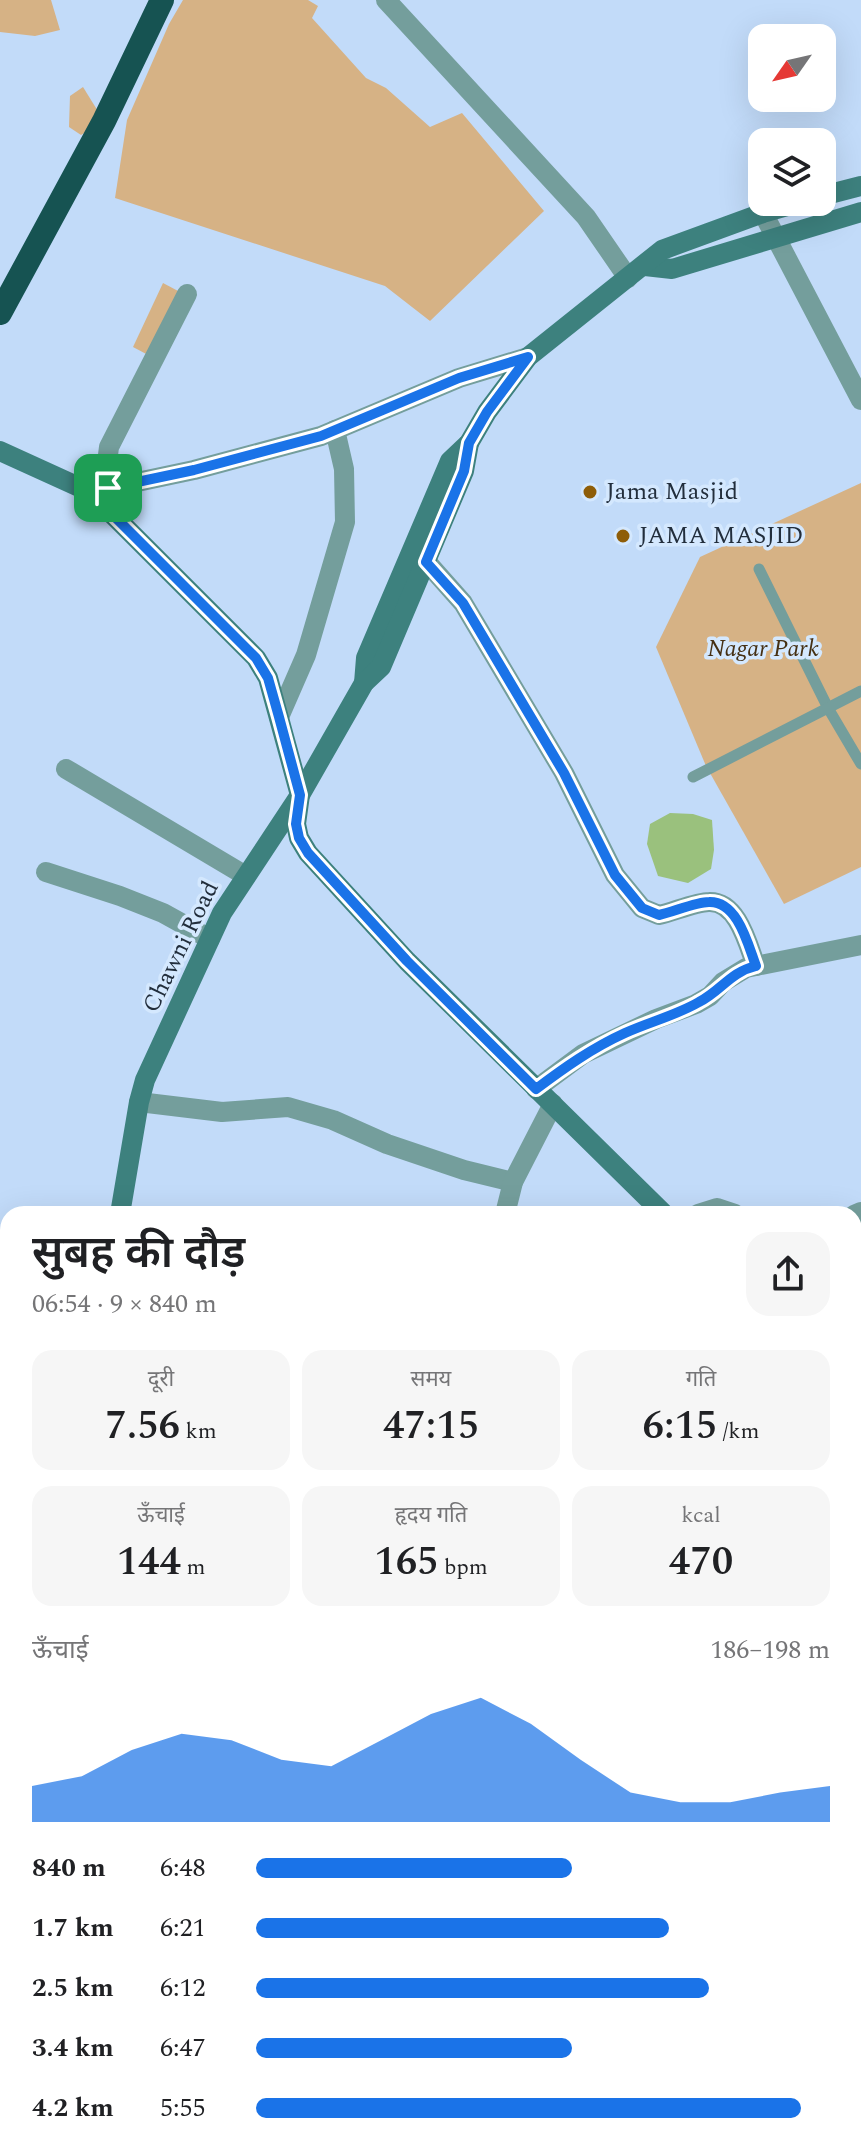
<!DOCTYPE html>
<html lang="hi">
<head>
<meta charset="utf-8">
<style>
	:root { --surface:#fff; --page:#f6f6f6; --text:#202124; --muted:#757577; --accent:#1a73e8 }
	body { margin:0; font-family:Spectral,"Noto Sans Devanagari",serif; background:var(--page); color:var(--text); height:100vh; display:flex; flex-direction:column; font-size:30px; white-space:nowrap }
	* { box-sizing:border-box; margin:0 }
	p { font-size:26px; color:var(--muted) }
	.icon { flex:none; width:44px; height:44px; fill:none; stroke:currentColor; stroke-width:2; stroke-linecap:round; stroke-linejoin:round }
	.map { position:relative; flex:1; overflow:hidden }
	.panel { position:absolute; left:0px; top:1206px; width:862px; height:948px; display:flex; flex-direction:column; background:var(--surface); border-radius:24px 24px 0 0; box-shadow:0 8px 32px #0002 }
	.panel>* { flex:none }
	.needle { width:52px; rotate:236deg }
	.controls { position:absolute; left:748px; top:24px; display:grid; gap:16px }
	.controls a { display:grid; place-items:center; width:88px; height:88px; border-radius:16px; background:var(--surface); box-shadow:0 8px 32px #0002; font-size:40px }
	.pin { position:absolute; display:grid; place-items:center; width:68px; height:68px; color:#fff; margin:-34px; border-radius:16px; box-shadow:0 4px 12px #0006 }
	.round { display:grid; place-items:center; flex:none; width:84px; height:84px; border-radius:24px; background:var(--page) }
	.summary { display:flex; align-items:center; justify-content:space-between; height:136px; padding:0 32px }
	h1 { font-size:44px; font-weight:600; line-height:60px }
	.metrics { display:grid; grid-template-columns:repeat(3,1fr); gap:12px; height:136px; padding:8px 32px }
	.metrics div { display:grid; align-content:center; border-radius:20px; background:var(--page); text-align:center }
	.metrics b { font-size:40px; font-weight:600 }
	.metrics small { font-size:22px; font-weight:400 }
	.metrics p { font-size:22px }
	.chart { height:224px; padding:16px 32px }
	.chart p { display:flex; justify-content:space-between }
	.chart svg { width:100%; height:144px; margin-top:8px; fill:var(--accent); opacity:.7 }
	ul { padding:0 32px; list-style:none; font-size:26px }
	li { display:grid; grid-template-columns:128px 96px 1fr; align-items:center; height:60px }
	li i { height:20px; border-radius:10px; background:var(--accent) }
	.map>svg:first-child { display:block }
</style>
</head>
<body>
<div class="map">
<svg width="861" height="2154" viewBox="0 0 861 2154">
	<rect width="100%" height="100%" fill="#c2dbf9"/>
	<g fill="#d6b285">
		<polygon points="0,0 51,0 60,30 35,36 0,32"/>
		<polygon points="183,0 308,0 318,6 312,18 366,78 386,88 430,127 462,113 544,211 430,321 385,286 115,198 127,120 169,24"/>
		<polygon points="83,87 104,121 81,135 69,127 70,96"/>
		<polygon points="163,283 180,292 150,356 133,347"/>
		<polygon points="861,483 861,867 784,904 706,766 656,647 700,557"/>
	</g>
	<polygon fill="#9ac17d" points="670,813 693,814 712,820 714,850 711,869 688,883 658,876 647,844 650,824"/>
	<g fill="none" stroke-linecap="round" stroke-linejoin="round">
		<g stroke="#749e9c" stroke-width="11">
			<polyline points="759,569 828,708 861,764"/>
			<polyline points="693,777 861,691"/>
		</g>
		<g stroke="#749e9c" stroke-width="20">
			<polyline points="386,0 586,217 628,278"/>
			<polyline points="763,213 861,400"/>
			<polyline points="108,488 107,463 109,447 187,294"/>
			<polyline points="90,492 194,470 321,436 459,378 528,357"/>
			<path d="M416,550L463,603L564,773L615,875L642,908L659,915C673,912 696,902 709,902C738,901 748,945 756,966"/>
			<polyline points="279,717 306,655 345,522 344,469 335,430"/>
			<polyline points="66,769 246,876"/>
			<polyline points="46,872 120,896 163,913 210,939"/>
			<polyline points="536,1089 583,1054 656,1019 696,1004 710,996 723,982 746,968 861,945"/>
			<polyline points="139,1102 222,1112 288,1107 333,1120 387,1144 464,1170 513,1182"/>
			<polyline points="505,1214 513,1182 553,1104"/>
			<polyline points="698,1214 717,1208 735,1214"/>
			<polyline points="854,1215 861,1212"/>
			<polyline points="0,1576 8,1578"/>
			<polyline points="0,1693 8,1695"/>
			<polyline points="854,1714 861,1715"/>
			<polyline points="854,1966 861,1965"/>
			<polyline points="0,1990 8,1990"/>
			<polyline points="274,2146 275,2154"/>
			<polyline points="527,2154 528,2146"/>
		</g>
		<g stroke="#3d817e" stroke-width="20">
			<polyline points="822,196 861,186"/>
			<polyline points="645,266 672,269 861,212"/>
			<polyline points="0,451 90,492 256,658 268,678 300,795 296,824 299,838 308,853 407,961 664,1214"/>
			<polyline points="364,683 366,658 450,461 469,443 487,412 528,357 662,250 763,213 802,202"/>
			<polyline points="120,1214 139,1102 145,1080 222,913 300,795 364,683 381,667 464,471 469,443"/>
			<polyline points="854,1447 861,1457"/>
			<polyline points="854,1918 861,1877"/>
			<polyline points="16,2154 17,2146"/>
			<polyline points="806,2154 808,2146"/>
		</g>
		<polyline stroke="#165352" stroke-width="24" points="0,313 104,121 162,0"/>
	</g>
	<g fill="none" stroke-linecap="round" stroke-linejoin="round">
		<g stroke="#fff" stroke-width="16">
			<path id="route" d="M528,357L487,412L469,443L464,471L426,562L463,603L564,773L615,875L642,908L659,915C673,912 696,902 709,902C738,901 748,945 756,966C730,972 721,991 699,1002C677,1015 649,1022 625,1033C592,1048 564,1068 536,1089L407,961L308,853L299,838L296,824L300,795L279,717L268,678L256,658L90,492L194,470L321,436L459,378Z"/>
		</g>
		<use href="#route" stroke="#1a73e8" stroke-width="10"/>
	</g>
	<g fill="#8e5d08" stroke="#d4e8fe" stroke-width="3">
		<circle cx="590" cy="492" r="8"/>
		<circle cx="623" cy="536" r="8"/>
	</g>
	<g text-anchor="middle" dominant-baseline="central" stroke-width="7" stroke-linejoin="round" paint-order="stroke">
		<g font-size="24" fill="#222e3c" stroke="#d4e8fe" text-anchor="start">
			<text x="606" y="492">Jama Masjid</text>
			<text x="639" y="536">JAMA MASJID</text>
		</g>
		<g font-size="24" font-style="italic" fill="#453014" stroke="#d4e8fe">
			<text x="763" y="649">Nagar Park</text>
		</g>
		<g font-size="24" fill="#222e3c" stroke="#d4e8fe">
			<text transform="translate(181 947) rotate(-64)">Chawni Road</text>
		</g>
	</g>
</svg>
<div class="controls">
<a><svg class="needle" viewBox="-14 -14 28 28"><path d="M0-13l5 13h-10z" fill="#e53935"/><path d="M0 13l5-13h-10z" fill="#757577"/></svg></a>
<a><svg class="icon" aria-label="layers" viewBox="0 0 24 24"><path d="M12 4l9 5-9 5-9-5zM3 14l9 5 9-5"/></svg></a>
</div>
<div class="pin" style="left:108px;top:488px;background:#1e9e55"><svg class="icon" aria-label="arrive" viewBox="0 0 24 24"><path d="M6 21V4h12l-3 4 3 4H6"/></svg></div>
<section class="panel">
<div class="summary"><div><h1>सुबह की दौड़</h1><p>06:54 · 9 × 840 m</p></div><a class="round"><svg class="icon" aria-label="share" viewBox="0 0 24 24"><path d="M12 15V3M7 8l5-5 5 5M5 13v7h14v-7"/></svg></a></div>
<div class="metrics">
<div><p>दूरी</p><b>7.56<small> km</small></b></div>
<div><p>समय</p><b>47:15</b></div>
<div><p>गति</p><b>6:15<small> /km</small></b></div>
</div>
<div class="metrics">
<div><p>ऊँचाई</p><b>144<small> m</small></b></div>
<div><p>हृदय गति</p><b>165<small> bpm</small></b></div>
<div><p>kcal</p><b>470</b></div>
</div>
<div class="chart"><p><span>ऊँचाई</span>186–198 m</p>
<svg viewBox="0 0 160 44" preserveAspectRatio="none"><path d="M0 44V33L10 30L20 22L30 17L40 19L50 25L60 27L70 19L80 11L90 6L100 14L110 25L120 35L130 38L140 38L150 35L160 33V44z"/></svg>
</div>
<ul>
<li><b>840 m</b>6:48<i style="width:55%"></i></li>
<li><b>1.7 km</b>6:21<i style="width:72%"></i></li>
<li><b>2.5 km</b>6:12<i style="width:79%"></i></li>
<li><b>3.4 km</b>6:47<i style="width:55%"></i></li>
<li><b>4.2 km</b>5:55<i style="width:95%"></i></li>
</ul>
</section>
</div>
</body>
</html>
